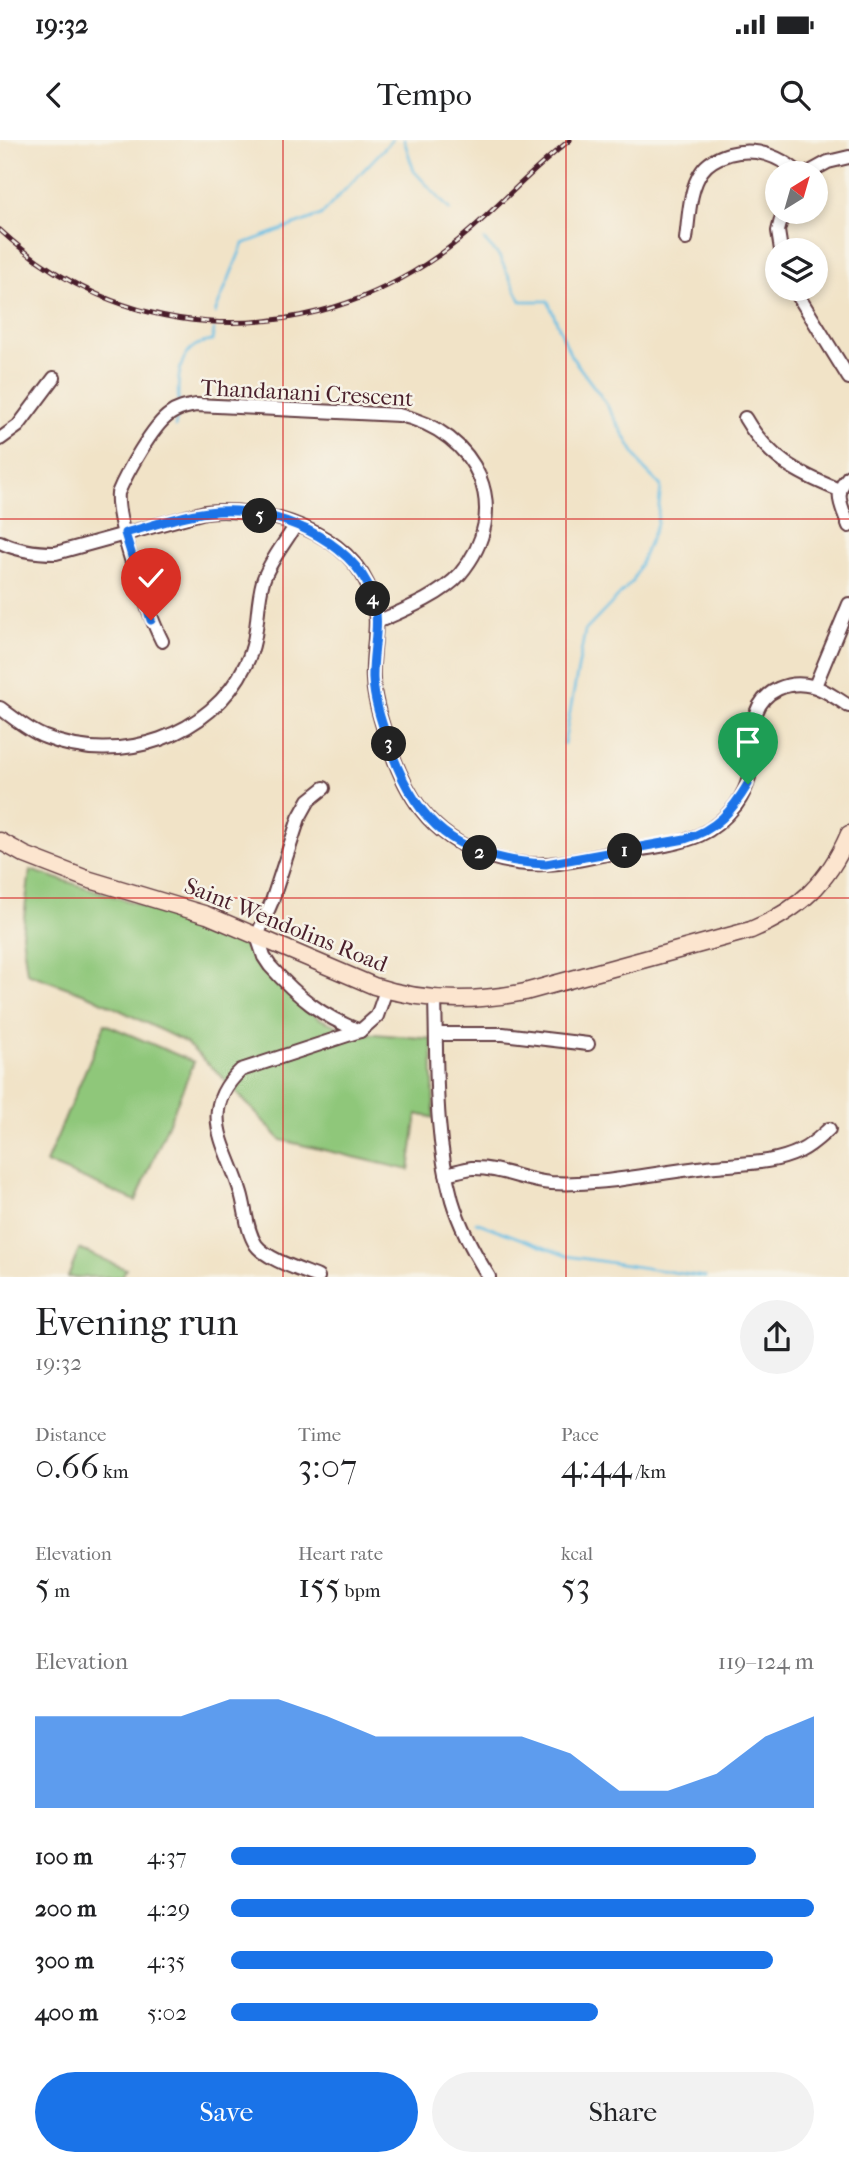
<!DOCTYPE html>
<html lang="en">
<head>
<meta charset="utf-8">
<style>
	:root { --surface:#fff; --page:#f2f2f2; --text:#202124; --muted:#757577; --accent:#1a73e8 }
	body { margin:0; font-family:"IM FELL French Canon",serif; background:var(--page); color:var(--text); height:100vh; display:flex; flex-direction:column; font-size:26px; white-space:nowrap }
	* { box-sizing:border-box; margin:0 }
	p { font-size:23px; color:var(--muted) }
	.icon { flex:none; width:38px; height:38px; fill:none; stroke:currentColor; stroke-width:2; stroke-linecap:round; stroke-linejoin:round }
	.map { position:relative; height:1137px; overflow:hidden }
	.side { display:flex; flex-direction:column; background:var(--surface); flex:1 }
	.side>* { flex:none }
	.needle { width:46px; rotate:37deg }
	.buttons { position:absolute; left:765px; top:21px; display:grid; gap:14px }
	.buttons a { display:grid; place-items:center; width:63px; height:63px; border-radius:50%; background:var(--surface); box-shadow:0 4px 10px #0003; font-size:35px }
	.pin { position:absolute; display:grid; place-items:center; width:60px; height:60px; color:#fff; margin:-72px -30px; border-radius:50% 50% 50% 0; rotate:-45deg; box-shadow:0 0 7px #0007 }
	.pin .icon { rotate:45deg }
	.km { position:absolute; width:35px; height:35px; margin:-18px; border-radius:50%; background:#222; color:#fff; font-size:19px; line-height:35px; text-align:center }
	.round { display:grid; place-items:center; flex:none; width:74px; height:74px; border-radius:37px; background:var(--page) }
	.summary { display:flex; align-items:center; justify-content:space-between; height:119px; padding:0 35px }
	h1 { font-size:38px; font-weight:600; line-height:52px }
	.stats { display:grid; grid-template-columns:repeat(3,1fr); gap:10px; height:119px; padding:7px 35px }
	.stats div { display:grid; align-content:center }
	.stats b { font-size:35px; font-weight:600 }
	.stats small { font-size:19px; font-weight:400 }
	.stats p { font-size:19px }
	.chart { height:196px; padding:14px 35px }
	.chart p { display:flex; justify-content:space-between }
	.chart svg { width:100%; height:126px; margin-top:7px; fill:var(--accent); opacity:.7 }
	.cta { display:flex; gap:14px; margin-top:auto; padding:14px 35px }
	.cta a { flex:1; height:80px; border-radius:42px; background:var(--accent); color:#fff; font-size:28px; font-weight:600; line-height:80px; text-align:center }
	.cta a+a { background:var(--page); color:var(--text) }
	ul { padding:0 35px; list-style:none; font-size:23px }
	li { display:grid; grid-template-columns:112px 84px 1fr; align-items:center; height:52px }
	li i { height:18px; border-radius:9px; background:var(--accent) }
	.status { display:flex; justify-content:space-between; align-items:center; height:49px; padding:0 35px; background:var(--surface); direction:ltr }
	.status svg { height:19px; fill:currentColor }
	header { display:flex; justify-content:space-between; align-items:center; height:91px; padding:0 35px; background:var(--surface); font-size:32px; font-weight:600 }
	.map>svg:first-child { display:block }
</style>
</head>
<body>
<div class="status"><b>19:32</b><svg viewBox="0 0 49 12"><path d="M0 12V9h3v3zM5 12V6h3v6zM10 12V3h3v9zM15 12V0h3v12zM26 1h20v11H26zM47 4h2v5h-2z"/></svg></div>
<header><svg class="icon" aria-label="back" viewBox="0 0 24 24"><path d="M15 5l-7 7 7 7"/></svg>Tempo<svg class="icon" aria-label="search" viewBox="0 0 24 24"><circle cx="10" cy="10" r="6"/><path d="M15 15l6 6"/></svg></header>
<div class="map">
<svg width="849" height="1137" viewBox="0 0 849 1137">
	<rect width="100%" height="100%" fill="#f7f3e8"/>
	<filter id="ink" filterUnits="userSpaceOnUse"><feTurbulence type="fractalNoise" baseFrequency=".0143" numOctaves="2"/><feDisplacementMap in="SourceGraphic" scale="14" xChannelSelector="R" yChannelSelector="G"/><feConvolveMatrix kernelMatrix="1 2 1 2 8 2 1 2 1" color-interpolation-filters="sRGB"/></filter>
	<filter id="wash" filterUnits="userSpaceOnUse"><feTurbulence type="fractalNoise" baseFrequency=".00686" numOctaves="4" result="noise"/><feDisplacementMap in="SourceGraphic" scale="28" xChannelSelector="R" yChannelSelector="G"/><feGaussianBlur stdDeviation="1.57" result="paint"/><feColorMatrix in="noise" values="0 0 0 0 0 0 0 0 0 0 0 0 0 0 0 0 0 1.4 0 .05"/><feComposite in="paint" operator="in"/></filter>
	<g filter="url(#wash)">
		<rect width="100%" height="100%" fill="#f1e3c7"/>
		<g fill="#8fc77a" stroke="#6c7352" stroke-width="2">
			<polygon points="30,730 151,768 239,802 318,878 347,890 363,893 432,899 434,978 417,974 409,1030 281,1000 223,938 185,902 93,857 27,833 22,794"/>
			<polygon points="105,884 194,922 136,1061 46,1023"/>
			<polygon points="79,1109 126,1129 122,1137 68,1137"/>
		</g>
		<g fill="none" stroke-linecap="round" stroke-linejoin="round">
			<g stroke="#67bee4" stroke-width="2.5">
				<polyline points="404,0 414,31 450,70"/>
				<polyline points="484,100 499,116 521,161 548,161 571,216 603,259 643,328 661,346 657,384 633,441 585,491 564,604"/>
				<polyline points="215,173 243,104 321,75 392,0"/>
				<path d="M179,266C177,248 177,217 195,206C199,203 207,202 212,201L214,190"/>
				<polyline points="175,287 177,276"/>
				<polyline points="476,1082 567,1116 705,1137"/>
			</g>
		</g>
	</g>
	<g filter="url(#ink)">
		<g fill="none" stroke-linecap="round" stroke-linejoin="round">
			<g stroke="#633c42" stroke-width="16">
				<g id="street">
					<polyline points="808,33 828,22 849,17"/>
					<path d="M686,99C689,77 689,49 702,31C708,22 719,17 729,14C756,7 778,15 799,33"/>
					<polyline points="781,110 778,91 783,72"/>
					<polyline points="794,149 849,238"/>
					<path d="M745,278C768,318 797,333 839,350"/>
					<polyline points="0,299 18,286 54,238"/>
					<path d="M849,336C832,354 842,366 849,386"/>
					<path d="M0,402C18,411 36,413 56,413L205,372C265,366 352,391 372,456C381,484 371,511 373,540C374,559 380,578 386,596C404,653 428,695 487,716C505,722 526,725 544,724C565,724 587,718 607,714C637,709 672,707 700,695C714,689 727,676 736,665C761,630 745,607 756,573C764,550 789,540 812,546C825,549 837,559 849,566"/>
					<path d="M162,501C148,473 115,382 118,353C126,334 153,285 170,274C178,268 186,267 196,265L399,275C477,292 515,369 460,434C442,455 402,471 377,482"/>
					<polyline points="815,546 849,464"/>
					<path d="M0,568C14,578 29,591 45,597C119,627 211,597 246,524C260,497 255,469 263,441C269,422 285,403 295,386"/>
					<path d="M324,648L309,660L299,678L272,761L257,796L264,817L270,826C298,857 321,876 360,891"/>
					<path d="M435,858C437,924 434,995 452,1060C460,1087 474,1113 489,1137"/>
					<polyline points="436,894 503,894 588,904"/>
					<path d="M446,1034C455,1032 464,1029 472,1028C499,1027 525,1041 551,1043C607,1046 660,1031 716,1026C745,1023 773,1024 800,1011C811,1006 820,997 829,989"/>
					<path d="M318,1137C301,1130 266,1119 256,1105C246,1090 246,1069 241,1053C227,1006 196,972 241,930L360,891L377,876L386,850"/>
				</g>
			</g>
			<g stroke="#633c42" stroke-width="19">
				<path id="secondary" d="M0,701L25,715L87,739L207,775L374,846C423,862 475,862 525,852L751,790C799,770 828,743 849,694"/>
			</g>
			<use href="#street" stroke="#fff" stroke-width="12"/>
			<use href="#secondary" stroke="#fce5cf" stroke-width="16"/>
			<g stroke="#4a1f2b" stroke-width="5">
				<path id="rail" d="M0,90C119,201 290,212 426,124C479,90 520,39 570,0"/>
			</g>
			<use href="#rail" stroke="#f7f3e8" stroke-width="2.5" stroke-dasharray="8" stroke-linecap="butt"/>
		</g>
	</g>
	<g fill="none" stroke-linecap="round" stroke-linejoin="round" filter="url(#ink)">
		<g stroke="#fff" stroke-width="14">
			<path id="route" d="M151,480L125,393C155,385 187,373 218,371C273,367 352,399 372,454C382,482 372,510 373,539C374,560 381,581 388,601C414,684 458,720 546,724L685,699C716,690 732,671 748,644"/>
		</g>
		<use href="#route" stroke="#1a73e8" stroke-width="9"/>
	</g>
	<path fill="none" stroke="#d62828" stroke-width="2" stroke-opacity="0.55" d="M283,0V1137M566,0V1137M0,379H849M0,758H849"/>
	<g text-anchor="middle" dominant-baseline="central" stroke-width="5" stroke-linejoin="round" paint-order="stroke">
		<g font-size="23" fill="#4a1f2b" stroke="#f7f3e8">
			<text transform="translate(307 253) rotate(3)">Thandanani Crescent</text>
			<text transform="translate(286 785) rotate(22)">Saint Wendolins Road</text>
		</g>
	</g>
</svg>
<div class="buttons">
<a><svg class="needle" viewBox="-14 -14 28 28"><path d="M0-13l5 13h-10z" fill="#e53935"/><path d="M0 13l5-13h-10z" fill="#757577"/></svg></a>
<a><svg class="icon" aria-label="layers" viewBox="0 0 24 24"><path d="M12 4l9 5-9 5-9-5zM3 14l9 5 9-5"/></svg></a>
</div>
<div class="pin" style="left:748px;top:644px;background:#1e9e55"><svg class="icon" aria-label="arrive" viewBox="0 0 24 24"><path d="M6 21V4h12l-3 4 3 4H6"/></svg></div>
<div class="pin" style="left:151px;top:480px;background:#d93025"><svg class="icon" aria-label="check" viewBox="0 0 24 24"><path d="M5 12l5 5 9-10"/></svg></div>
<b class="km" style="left:625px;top:711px">1</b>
<b class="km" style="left:480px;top:713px">2</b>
<b class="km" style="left:389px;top:604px">3</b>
<b class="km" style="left:373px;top:459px">4</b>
<b class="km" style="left:260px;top:376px">5</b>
</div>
<section class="side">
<div class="summary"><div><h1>Evening run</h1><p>19:32</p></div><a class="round"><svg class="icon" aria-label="share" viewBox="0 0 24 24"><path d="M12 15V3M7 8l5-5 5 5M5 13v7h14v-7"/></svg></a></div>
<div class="stats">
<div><p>Distance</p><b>0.66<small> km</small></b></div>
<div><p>Time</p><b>3:07</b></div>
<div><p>Pace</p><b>4:44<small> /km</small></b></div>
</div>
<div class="stats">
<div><p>Elevation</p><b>5<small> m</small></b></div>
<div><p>Heart rate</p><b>155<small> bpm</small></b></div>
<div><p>kcal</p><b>53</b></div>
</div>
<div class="chart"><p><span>Elevation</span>119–124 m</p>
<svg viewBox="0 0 160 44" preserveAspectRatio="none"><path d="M0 44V12L10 12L20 12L30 12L40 6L50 6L60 12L70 19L80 19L90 19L100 19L110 25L120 38L130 38L140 32L150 19L160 12V44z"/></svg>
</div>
<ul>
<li><b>100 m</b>4:37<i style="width:90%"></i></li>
<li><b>200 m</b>4:29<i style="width:100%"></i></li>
<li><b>300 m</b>4:35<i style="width:93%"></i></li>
<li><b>400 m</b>5:02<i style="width:63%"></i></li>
</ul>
<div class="cta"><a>Save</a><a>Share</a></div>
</section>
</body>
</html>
